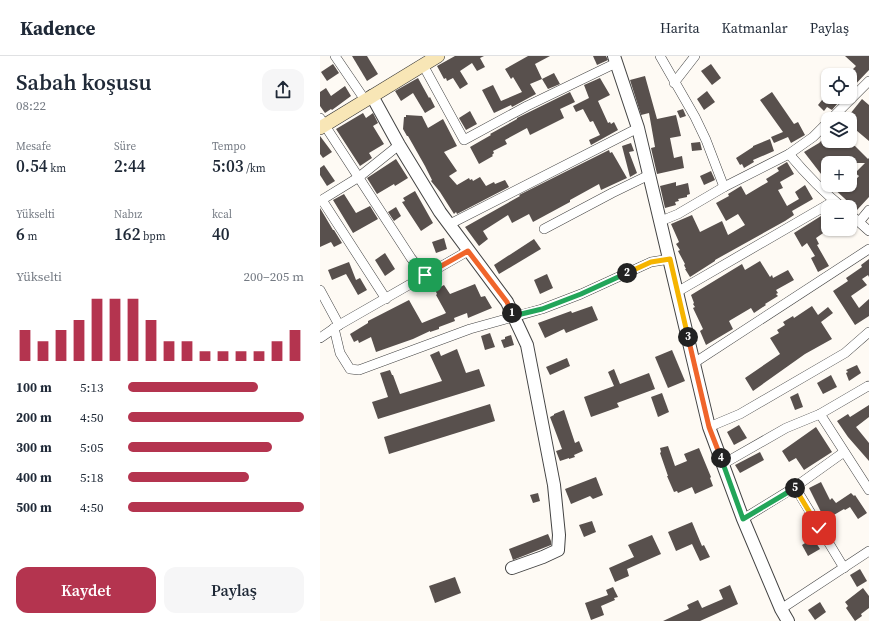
<!DOCTYPE html>
<html lang="tr">
<head>
<meta charset="utf-8">
<style>
	:root { --surface:#fff; --page:#f6f6f7; --text:#1f2937; --muted:#747a83; --line:#e0e1e3; --accent:#b4344f }
	body { margin:0; font-family:"Source Serif 4",serif; background:var(--page); color:var(--text); height:100vh; display:flex; flex-direction:column; font-size:15px; white-space:nowrap }
	* { box-sizing:border-box; margin:0 }
	p { font-size:13px; color:var(--muted) }
	.icon { flex:none; width:22px; height:22px; fill:none; stroke:currentColor; stroke-width:2; stroke-linecap:round; stroke-linejoin:round }
	.map { position:relative; flex:1; overflow:hidden }
	.drawer { display:flex; flex-direction:column; background:var(--surface); width:320px }
	.drawer>* { flex:none }
	.buttons { position:absolute; left:501px; top:12px; display:grid; gap:8px }
	.buttons a { display:grid; place-items:center; width:36px; height:36px; border-radius:8px; background:var(--surface); box-shadow:0 1px 3px #0004; font-size:20px }
	.pin { position:absolute; display:grid; place-items:center; width:34px; height:34px; color:#fff; margin:-17px; border-radius:8px; box-shadow:0 2px 6px #0006 }
	.km { position:absolute; width:20px; height:20px; margin:-10px; border-radius:50%; background:#222; color:#fff; font-size:11px; line-height:20px; text-align:center }
	.round { display:grid; place-items:center; flex:none; width:42px; height:42px; border-radius:12px; background:var(--page) }
	.summary { display:flex; align-items:center; justify-content:space-between; height:68px; padding:0 16px }
	h1 { font-size:22px; font-weight:600; line-height:30px }
	.stats { display:grid; grid-template-columns:repeat(3,1fr); gap:6px; height:68px; padding:4px 16px }
	.stats div { display:grid; align-content:center }
	.stats b { font-size:17px; font-weight:600 }
	.stats small { font-size:11px; font-weight:400 }
	.stats p { font-size:11px }
	.chart { height:112px; padding:8px 16px }
	.chart p { display:flex; justify-content:space-between }
	.chart svg { width:100%; height:72px; margin-top:4px; stroke:var(--accent); stroke-width:6 }
	.cta { display:flex; gap:8px; margin-top:auto; padding:8px 16px }
	.cta a { flex:1; height:46px; border-radius:12px; background:var(--accent); color:#fff; font-size:16px; font-weight:600; line-height:46px; text-align:center }
	.cta a+a { background:var(--page); color:var(--text) }
	ul { padding:0 16px; list-style:none; font-size:13px }
	li { display:grid; grid-template-columns:64px 48px 1fr; align-items:center; height:30px }
	li i { height:10px; border-radius:5px; background:var(--accent) }
	header { display:flex; align-items:center; gap:24px; box-sizing:border-box; height:56px; padding:0 20px; background:var(--surface); border-bottom:1px solid var(--line) }
	header strong { font-size:19px }
	nav { display:flex; gap:22px; margin-inline-start:auto; font-size:14px }
	main { display:flex; flex:1; min-height:0 }
	.map>svg:first-child { display:block }
</style>
</head>
<body>
<header>
<strong>Kadence</strong>
<nav><a>Harita</a><a>Katmanlar</a><a>Paylaş</a></nav>
</header>
<main>
<section class="drawer">
<div class="summary"><div><h1>Sabah koşusu</h1><p>08:22</p></div><a class="round"><svg class="icon" aria-label="share" viewBox="0 0 24 24"><path d="M12 15V3M7 8l5-5 5 5M5 13v7h14v-7"/></svg></a></div>
<div class="stats">
<div><p>Mesafe</p><b>0.54<small> km</small></b></div>
<div><p>Süre</p><b>2:44</b></div>
<div><p>Tempo</p><b>5:03<small> /km</small></b></div>
</div>
<div class="stats">
<div><p>Yükselti</p><b>6<small> m</small></b></div>
<div><p>Nabız</p><b>162<small> bpm</small></b></div>
<div><p>kcal</p><b>40</b></div>
</div>
<div class="chart"><p><span>Yükselti</span>200–205 m</p>
<svg viewBox="0 0 160 44" preserveAspectRatio="none"><path d="M5 44V25M15 44V32M25 44V25M35 44V19M45 44V6M55 44V6M65 44V6M75 44V19M85 44V32M95 44V32M105 44V38M115 44V38M125 44V38M135 44V38M145 44V32M155 44V25"/></svg>
</div>
<ul>
<li><b>100 m</b>5:13<i style="width:74%"></i></li>
<li><b>200 m</b>4:50<i style="width:100%"></i></li>
<li><b>300 m</b>5:05<i style="width:82%"></i></li>
<li><b>400 m</b>5:18<i style="width:69%"></i></li>
<li><b>500 m</b>4:50<i style="width:100%"></i></li>
</ul>
<div class="cta"><a>Kaydet</a><a>Paylaş</a></div>
</section>
<div class="map">
<svg width="549" height="565" viewBox="0 0 549 565">
	<rect width="100%" height="100%" fill="#fefaf4"/>
	<g fill="#58504d">
		<polygon points="32,0 47,0 58,18 47,25"/>
		<polygon points="135,0 164,0 160,2 165,11 157,15 152,7 140,15 148,28 140,33 133,22 127,25 126,22 124,23 117,10"/>
		<polygon points="208,0 230,0 215,8 222,23 210,28 216,38 192,51 191,49 174,57 162,34 173,29 181,45 202,36 193,21 191,23 185,13"/>
		<polygon points="273,0 286,0 288,4 277,9"/>
		<polygon points="525,0 549,0 549,14 530,34 530,16 536,10"/>
		<polygon points="13,8 19,17 7,25 1,16"/>
		<polygon points="391,8 401,22 392,29 381,15"/>
		<polygon points="234,17 240,28 228,33 222,23"/>
		<polygon points="325,20 337,63 356,59 361,80 350,82 354,102 362,100 364,112 337,118 331,92 335,91 329,57 321,59 310,24"/>
		<polygon points="98,22 109,42 110,41 115,51 105,57 93,37 81,45 75,35"/>
		<polygon points="280,22 290,39 278,45 288,67 290,66 291,68 294,66 298,74 271,89 269,84 280,79 273,65 270,66 263,53 256,56 253,50 269,42 264,29"/>
		<polygon points="25,30 31,40 12,54 11,53 5,57 0,50 0,36 6,32 11,40"/>
		<polygon points="387,35 395,46 384,54 377,43"/>
		<polygon points="250,36 255,46 240,53 244,62 210,79 207,72 185,84 187,88 173,95 174,97 172,99 173,100 159,108 150,91 171,79 170,78 197,63 197,62"/>
		<polygon points="452,36 474,68 478,66 485,79 471,87 468,81 454,87 451,81 463,76 440,44"/>
		<polygon points="506,39 508,41 523,41 512,54 507,51 504,55 498,49"/>
		<polygon points="542,43 549,49 549,85 530,69 530,63 526,63"/>
		<polygon points="363,53 366,60 360,62 357,55"/>
		<polygon points="150,55 157,68 146,74 139,62"/>
		<polygon points="43,57 46,62 53,57 58,67 53,70 64,88 49,97 52,102 40,110 16,73"/>
		<polygon points="86,59 102,60 108,72 123,63 137,90 124,96 137,115 129,120 137,129 149,122 150,124 152,123 153,125 160,121 166,130 174,126 175,128 185,124 189,131 137,158 136,156 134,158 120,136 111,125 112,124 105,110 88,80 87,80 83,73 84,61 86,61"/>
		<polygon points="508,78 508,85 530,85 548,103 549,102 549,141 537,154 510,129 531,129 539,120 535,117 545,107 508,107 508,127 484,96 499,87"/>
		<polygon points="0,80 12,96 3,102 0,98"/>
		<polygon points="450,83 454,95 433,104 434,106 424,112 422,108 420,109 416,102 433,91 433,90"/>
		<polygon points="380,86 382,94 372,95 371,87"/>
		<polygon points="311,87 314,95 309,96 317,117 310,121 302,90"/>
		<polygon points="289,94 290,97 292,96 307,122 281,134 279,128 250,144 250,146 213,166 209,158 192,167 188,159 163,175 168,183 159,190 145,171 200,140 199,139"/>
		<polygon points="76,103 88,122 75,130 74,128 57,138 47,122"/>
		<polygon points="467,106 474,118 460,126 463,132 458,134 467,150 479,143 475,136 485,129 493,143 472,155 474,159 465,165 395,204 395,205 370,221 365,213 366,213 364,209 365,208 358,195 360,194 356,188 359,186 351,168 372,159 380,176 402,165 408,179 425,169 418,158 406,165 396,147 409,140 408,138 421,130 426,139 448,126 446,123 459,115 457,112"/>
		<polygon points="4,109 15,125 7,130 0,119 0,112"/>
		<polygon points="391,115 395,124 384,129 380,120"/>
		<polygon points="356,126 356,130 368,127 370,138 367,139 367,141 358,143 359,145 355,146 356,149 345,152 340,130"/>
		<polygon points="95,135 113,167 101,175 82,146 85,145 83,142"/>
		<polygon points="24,138 36,157 50,150 58,163 33,177 13,144"/>
		<polygon points="76,151 81,160 74,165 68,156"/>
		<polygon points="0,152 13,174 14,174 22,187 14,191 11,186 0,191"/>
		<polygon points="501,160 509,173 496,182 499,188 497,189 509,210 498,216 491,202 495,200 487,187 482,191 474,177"/>
		<polygon points="124,182 127,193 116,197 112,186"/>
		<polygon points="214,183 221,193 179,218 174,209"/>
		<polygon points="65,197 75,213 65,220 55,204"/>
		<polygon points="549,203 549,221 548,219 542,223 547,229 531,240 539,252 549,243 549,260 535,269 513,235 528,225 526,222 542,211 541,209"/>
		<polygon points="440,205 450,221 452,219 453,222 468,214 474,224 456,234 458,237 456,238 458,240 445,248 446,249 434,257 431,252 409,265 413,273 386,289 380,275 383,273 373,252 375,251 373,248 374,247 371,239 422,208 425,214"/>
		<polygon points="29,206 36,224 40,222 47,234 38,239 26,218 12,224 8,214"/>
		<polygon points="227,218 233,232 220,238 214,224"/>
		<polygon points="155,228 161,241 165,240 172,252 148,262 147,257 134,262 135,265 119,271 119,273 110,276 110,275 93,283 56,296 51,281 39,287 38,284 34,286 30,278 48,267 48,265 89,244 102,267 124,258 126,257 116,239 117,238 115,234 124,229 130,238"/>
		<polygon points="272,250 278,264 246,277 244,273 225,282 218,267 251,255 252,257"/>
		<polygon points="492,250 498,259 508,251 513,257 501,266 512,283 485,298 433,335 425,322 460,298 450,282 459,277 457,274 465,269 463,266 473,260 474,262"/>
		<polygon points="170,277 175,291 165,294 161,280"/>
		<polygon points="191,279 194,289 184,292 181,284 185,283 185,281"/>
		<polygon points="137,293 146,317 159,313 165,330 58,363 52,346 68,341 60,317 70,314 72,319 73,319 80,338 122,325 110,299 119,295 121,300"/>
		<polygon points="352,294 365,325 348,332 335,301"/>
		<polygon points="247,302 250,310 230,319 226,311"/>
		<polygon points="537,309 541,317 529,325 526,317 528,316 526,314"/>
		<polygon points="294,313 300,328 329,317 335,333 297,347 299,351 271,361 264,341 294,330 288,316"/>
		<polygon points="511,319 517,331 503,338 497,327"/>
		<polygon points="342,337 349,356 338,361 331,341"/>
		<polygon points="478,337 483,351 475,354 470,341"/>
		<polygon points="170,348 175,365 69,398 64,381"/>
		<polygon points="549,349 549,361 536,371 549,387 549,405 528,381 517,365 528,358 530,361"/>
		<polygon points="244,354 255,387 259,385 263,395 254,399 255,401 249,403 249,402 240,405 236,395 242,393 230,361 234,359 234,358"/>
		<polygon points="419,369 427,382 414,389 407,376"/>
		<polygon points="496,371 512,396 484,414 476,402 469,406 462,395"/>
		<polygon points="348,390 355,410 367,405 364,398 379,392 391,421 390,422 393,430 375,438 372,431 358,437 357,435 354,436 347,420 348,420 340,397 341,396 340,392"/>
		<polygon points="440,396 444,404 420,417 415,409"/>
		<polygon points="276,421 283,439 273,443 270,440 251,448 245,433"/>
		<polygon points="501,426 510,444 512,442 516,447 531,437 534,440 535,439 547,457 538,463 530,451 525,454 524,453 507,463 504,459 503,460 489,432"/>
		<polygon points="218,437 220,445 213,447 210,439"/>
		<polygon points="272,465 276,476 264,481 259,469"/>
		<polygon points="372,466 382,490 384,489 390,501 380,505 372,488 356,495 348,476"/>
		<polygon points="228,478 231,485 231,489 193,504 189,493"/>
		<polygon points="332,479 341,498 307,513 309,520 295,526 289,512 314,501 308,489"/>
		<polygon points="493,482 500,493 488,500 482,489"/>
		<polygon points="540,513 547,525 537,531 530,519"/>
		<polygon points="135,521 141,537 115,547 109,530"/>
		<polygon points="410,529 418,548 380,565 343,565 369,553 367,549 378,544 382,552 403,543 399,534"/>
		<polygon points="293,531 298,541 294,542 295,544 281,550 284,559 271,564 265,547 288,539 286,534"/>
		<polygon points="543,532 549,540 549,552 541,558 542,560 535,565 526,552 528,550 525,546"/>
		<polygon points="500,546 506,556 495,564 488,554"/>
	</g>
	<g fill="none" stroke-linecap="round" stroke-linejoin="round">
		<g stroke="#434343" stroke-width="10">
			<g id="minor">
				<polyline points="15,0 45,44"/>
				<polyline points="340,0 375,61 386,84 404,131"/>
				<polyline points="103,9 144,84 207,50 296,7"/>
				<polyline points="354,27 375,0"/>
				<polyline points="0,62 91,202 105,219"/>
				<polyline points="511,63 549,25"/>
				<path d="M469,98C485,117 502,135 522,151"/>
				<polyline points="2,144 66,243"/>
				<polyline points="0,145 39,121 79,89"/>
				<polyline points="530,158 549,175"/>
				<polyline points="341,165 358,158 404,131 469,98 493,81 508,66"/>
				<polyline points="540,165 549,154"/>
				<polyline points="130,168 318,72"/>
				<polyline points="224,173 292,137 329,119"/>
				<polyline points="0,234 19,269"/>
				<polyline points="357,236 514,145"/>
				<polyline points="14,272 20,297 30,313 39,314 150,273 222,253 261,238 331,206 350,203"/>
				<polyline points="0,282 19,269 148,195"/>
				<polyline points="374,307 549,193"/>
				<polyline points="500,358 549,434"/>
				<polyline points="389,371 420,358 525,297 549,276"/>
				<polyline points="403,408 466,372 500,358 548,330 549,331"/>
				<polyline points="475,431 524,512"/>
				<polyline points="423,463 475,431 524,396"/>
				<polyline points="461,553 549,495"/>
			</g>
		</g>
		<g stroke="#434343" stroke-width="14">
			<g id="tertiary">
				<polyline points="294,0 318,72 389,371 423,463 461,553 468,565"/>
				<polyline points="52,40 79,89 120,156 187,246 207,289 234,429 239,479 238,494 223,501 192,512"/>
			</g>
		</g>
		<g stroke="#323232" stroke-width="14">
			<polyline id="secondary" points="0,72 118,0"/>
		</g>
		<use href="#minor" stroke="#fff" stroke-width="9"/>
		<use href="#tertiary" stroke="#fff" stroke-width="12"/>
		<use href="#secondary" stroke="#f8e6b6" stroke-width="13"/>
	</g>
	<g fill="none" stroke-linecap="round" stroke-linejoin="round">
		<g stroke="#fff" stroke-width="8">
			<polyline id="split-1" points="105,219 148,195 187,246 192,257"/>
		</g>
		<g stroke="#fff" stroke-width="8">
			<polyline id="split-2" points="192,257 193,260 222,253 261,238 307,217"/>
		</g>
		<g stroke="#fff" stroke-width="8">
			<polyline id="split-3" points="307,217 331,206 350,203 368,281"/>
		</g>
		<g stroke="#fff" stroke-width="8">
			<polyline id="split-4" points="368,281 389,371 401,402"/>
		</g>
		<g stroke="#fff" stroke-width="8">
			<polyline id="split-5" points="401,402 423,463 475,432"/>
		</g>
		<g stroke="#fff" stroke-width="8">
			<polyline id="split-6" points="475,432 499,472"/>
		</g>
		<use href="#split-1" stroke="#f0652b" stroke-width="5"/>
		<use href="#split-2" stroke="#22a559" stroke-width="5"/>
		<use href="#split-3" stroke="#f5b400" stroke-width="5"/>
		<use href="#split-4" stroke="#f0652b" stroke-width="5"/>
		<use href="#split-5" stroke="#22a559" stroke-width="5"/>
		<use href="#split-6" stroke="#f5b400" stroke-width="5"/>
	</g>
</svg>
<div class="buttons">
<a><svg class="icon" aria-label="locate" viewBox="0 0 24 24"><circle cx="12" cy="12" r="6"/><path d="M12 2v4M12 18v4M2 12h4M18 12h4"/></svg></a>
<a><svg class="icon" aria-label="layers" viewBox="0 0 24 24"><path d="M12 4l9 5-9 5-9-5zM3 14l9 5 9-5"/></svg></a>
<a>+</a>
<a>−</a>
</div>
<div class="pin" style="left:105px;top:219px;background:#1e9e55"><svg class="icon" aria-label="arrive" viewBox="0 0 24 24"><path d="M6 21V4h12l-3 4 3 4H6"/></svg></div>
<div class="pin" style="left:499px;top:472px;background:#d93025"><svg class="icon" aria-label="check" viewBox="0 0 24 24"><path d="M5 12l5 5 9-10"/></svg></div>
<b class="km" style="left:192px;top:257px">1</b>
<b class="km" style="left:307px;top:217px">2</b>
<b class="km" style="left:368px;top:281px">3</b>
<b class="km" style="left:401px;top:402px">4</b>
<b class="km" style="left:475px;top:432px">5</b>
</div>
</main>
</body>
</html>
